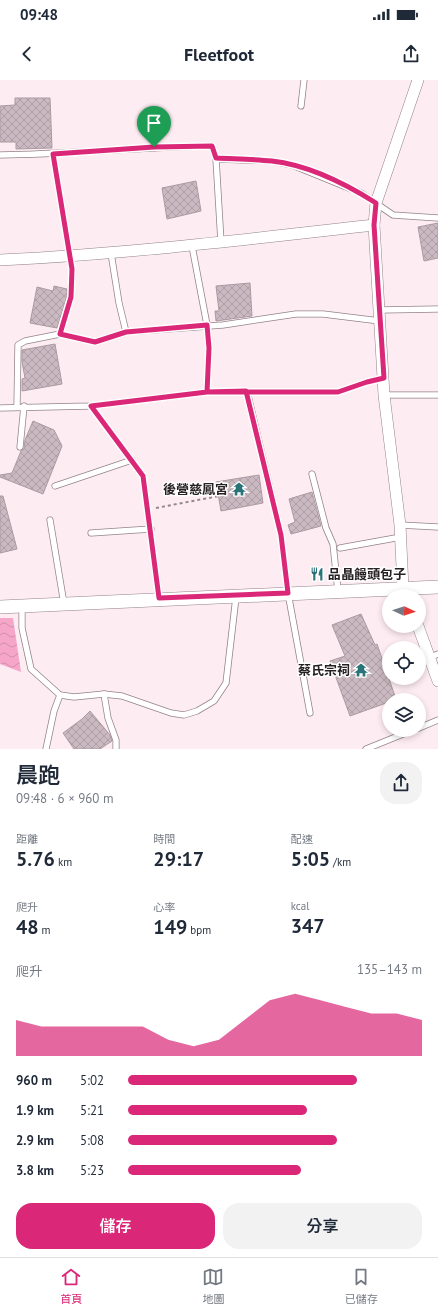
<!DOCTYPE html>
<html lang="zh-TW">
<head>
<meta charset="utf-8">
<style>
	:root { --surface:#fff; --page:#f2f2f3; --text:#1f2937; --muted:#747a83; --line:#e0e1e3; --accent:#db2777 }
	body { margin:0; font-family:"PT Sans","Noto Sans TC",sans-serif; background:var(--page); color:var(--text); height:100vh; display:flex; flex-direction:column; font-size:15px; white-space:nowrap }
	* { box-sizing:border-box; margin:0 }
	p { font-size:13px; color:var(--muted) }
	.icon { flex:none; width:22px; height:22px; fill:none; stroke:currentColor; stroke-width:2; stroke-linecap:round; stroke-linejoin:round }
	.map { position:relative; height:669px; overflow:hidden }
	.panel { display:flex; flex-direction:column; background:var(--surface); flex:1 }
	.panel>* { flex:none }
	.needle { width:26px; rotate:94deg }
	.buttons { position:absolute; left:382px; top:509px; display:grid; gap:8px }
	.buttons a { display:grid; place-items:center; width:44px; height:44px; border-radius:50%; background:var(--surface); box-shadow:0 2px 6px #0003; font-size:20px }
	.pin { position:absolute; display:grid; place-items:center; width:34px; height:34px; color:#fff; margin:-41px -17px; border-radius:50% 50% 50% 0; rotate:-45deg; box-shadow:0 0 4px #0007 }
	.pin .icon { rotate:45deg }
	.round { display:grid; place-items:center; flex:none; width:42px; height:42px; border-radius:16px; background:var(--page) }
	.summary { display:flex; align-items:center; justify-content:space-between; height:68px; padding:0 16px }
	h1 { font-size:22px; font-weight:600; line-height:30px }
	.stats { display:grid; grid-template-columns:repeat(3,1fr); gap:6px; height:68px; padding:4px 16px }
	.stats div { display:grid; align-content:center }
	.stats b { font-size:20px; font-weight:600 }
	.stats small { font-size:11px; font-weight:400 }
	.stats p { font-size:11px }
	.chart { height:112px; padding:8px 16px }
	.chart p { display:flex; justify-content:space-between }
	.chart svg { width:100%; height:72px; margin-top:4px; fill:var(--accent); opacity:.7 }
	.primary-button { display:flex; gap:8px; margin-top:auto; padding:8px 16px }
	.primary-button a { flex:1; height:46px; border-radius:16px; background:var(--accent); color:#fff; font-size:16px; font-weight:600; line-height:46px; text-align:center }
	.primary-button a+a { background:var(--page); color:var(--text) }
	ul { padding:0 16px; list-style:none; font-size:13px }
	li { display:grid; grid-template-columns:64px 48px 1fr; align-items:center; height:30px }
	li i { height:10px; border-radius:5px; background:var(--accent) }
	.status { display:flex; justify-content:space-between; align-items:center; height:28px; padding:0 20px; background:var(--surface); direction:ltr }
	.status svg { height:11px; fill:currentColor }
	header { display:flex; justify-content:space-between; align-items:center; height:52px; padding:0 16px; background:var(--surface); font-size:18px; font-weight:600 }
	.tabs { display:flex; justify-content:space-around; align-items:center; height:56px; border-top:1px solid var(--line); background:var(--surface); font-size:11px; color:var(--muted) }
	.tabs a { display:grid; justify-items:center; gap:2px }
	.tabs .active { color:var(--accent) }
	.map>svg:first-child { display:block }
</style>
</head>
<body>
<div class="status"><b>09:48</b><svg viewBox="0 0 49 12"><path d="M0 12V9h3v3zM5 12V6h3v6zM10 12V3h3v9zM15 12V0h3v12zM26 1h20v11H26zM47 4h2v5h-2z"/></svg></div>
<header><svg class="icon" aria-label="back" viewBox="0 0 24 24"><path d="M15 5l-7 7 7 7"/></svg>Fleetfoot<svg class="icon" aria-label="share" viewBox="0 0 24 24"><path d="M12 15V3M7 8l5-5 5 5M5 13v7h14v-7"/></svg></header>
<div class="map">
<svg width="438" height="669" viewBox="0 0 438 669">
	<defs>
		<pattern id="water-waves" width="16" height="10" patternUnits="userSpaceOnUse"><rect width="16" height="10" fill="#f5a6c9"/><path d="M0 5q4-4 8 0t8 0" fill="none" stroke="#d28fac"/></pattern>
		<pattern id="building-cross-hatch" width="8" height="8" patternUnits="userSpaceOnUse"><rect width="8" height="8" fill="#cab9c0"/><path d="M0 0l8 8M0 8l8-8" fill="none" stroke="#ad9fa5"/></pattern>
	</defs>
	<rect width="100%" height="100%" fill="#feecf3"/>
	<polygon fill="url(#water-waves)" points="0,538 13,538 21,592 0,584"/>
	<g fill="url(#building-cross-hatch)" stroke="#ab9ba1">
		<polygon points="15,18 50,18 52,68 16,69 16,62 0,62 0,26 15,25"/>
		<polygon points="196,101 201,131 167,139 162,108"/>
		<polygon points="438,143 438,178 424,181 418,147"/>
		<polygon points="250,203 252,236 216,241 215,231 219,231 216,206"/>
		<polygon points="54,206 67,209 67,216 57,248 30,243 37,207 53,211"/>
		<polygon points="55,264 62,304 22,311 22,299 25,298 22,282 22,270"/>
		<polygon points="33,341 54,350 62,366 43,414 0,397 0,395 12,393 21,371 24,369 25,360"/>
		<polygon points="259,395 263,423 221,431 216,402"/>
		<polygon points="312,412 321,446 291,454 288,445 295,442 289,419"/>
		<polygon points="0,416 3,416 17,469 0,473"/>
		<polygon points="361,534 375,565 377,564 396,619 389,620 389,622 350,636 330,581 345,576 332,545"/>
		<polygon points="90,631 110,655 112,661 100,669 74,669 63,653 82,639"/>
	</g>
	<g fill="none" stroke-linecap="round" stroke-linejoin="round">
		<g stroke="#938389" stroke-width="7">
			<g id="service">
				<polyline points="301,26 304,0"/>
				<polyline points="53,74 72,189 71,217 60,254"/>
				<path d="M0,75C71,74 141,67 212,66L216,79L272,81L292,85L361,113L393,135L438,138"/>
				<polyline points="216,79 221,162"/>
				<polyline points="192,166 207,245 209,268 207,312"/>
				<polyline points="111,173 119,223 126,252"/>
				<polyline points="380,230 438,229"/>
				<polyline points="247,311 281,455 288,513 310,633"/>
				<polyline points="384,315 438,315"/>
				<polyline points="17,326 18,265 25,261 60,254 95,262 126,252 223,245 296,234 323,234 380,241"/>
				<polyline points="91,326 143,396 159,518"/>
				<polyline points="0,328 91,326 207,312 338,312 367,302 383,298"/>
				<polyline points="20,367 24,326"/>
				<polyline points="312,394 326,448 333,464 338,511"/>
				<polyline points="55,406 132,380"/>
				<polyline points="50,440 64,524"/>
				<polyline points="400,445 438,447"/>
				<polyline points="91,453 151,449"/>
				<polyline points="340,468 401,457"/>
				<polyline points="22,526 22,548 31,589 60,615 54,631 46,669"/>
				<polyline points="429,578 438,574"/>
				<polyline points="104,614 108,638 116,660 116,669"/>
				<polyline points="60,615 74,617 104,614 122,616 171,633 184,635 197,631 214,621 226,603 236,517"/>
				<polyline points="419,648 438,640"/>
				<polyline points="366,669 413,650"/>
			</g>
		</g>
		<g stroke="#938389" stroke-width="12">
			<g id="minor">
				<path d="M0,180C125,174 250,159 374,145"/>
				<polyline points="406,516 403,508 400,445 384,315 374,145 376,123 418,0"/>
				<polyline points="418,546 438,601"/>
			</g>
		</g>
		<g stroke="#938389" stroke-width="14">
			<polyline id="tertiary" points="0,527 438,507"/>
		</g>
		<polyline stroke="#93878b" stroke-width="2" stroke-dasharray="3 3" stroke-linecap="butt" points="156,428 219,416"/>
		<use href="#service" stroke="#fff" stroke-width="5.5"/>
		<use href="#minor" stroke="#fff" stroke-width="11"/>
		<use href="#tertiary" stroke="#fff" stroke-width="13"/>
	</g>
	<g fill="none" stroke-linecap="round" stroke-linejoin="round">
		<g stroke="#fff" stroke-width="8">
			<path id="route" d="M154,67L53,74L72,189L71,217L60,254L95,262L126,252L207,245L209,268L207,312L246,311L281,455L288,513L159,518L143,396L91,326L207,312H338L367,302L384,298L374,145L376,123C346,104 308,85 272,81C253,79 235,79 216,78L212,66L154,67"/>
		</g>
		<use href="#route" stroke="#db2777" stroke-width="5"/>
	</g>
	<defs>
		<g id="temple-bare" transform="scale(1.08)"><path d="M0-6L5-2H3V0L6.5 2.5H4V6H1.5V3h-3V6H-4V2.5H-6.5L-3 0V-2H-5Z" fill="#2a7479" stroke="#fff" stroke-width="2.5" paint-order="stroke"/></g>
		<g id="restaurant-bare" transform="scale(1.08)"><path d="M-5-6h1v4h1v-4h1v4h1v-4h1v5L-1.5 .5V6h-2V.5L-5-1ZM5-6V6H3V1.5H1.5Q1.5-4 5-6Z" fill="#2a7479" stroke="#fff" stroke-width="2.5" paint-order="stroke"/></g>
	</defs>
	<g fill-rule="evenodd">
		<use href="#temple-bare" x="239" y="409"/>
		<use href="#restaurant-bare" x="317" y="494"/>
		<use href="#temple-bare" x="361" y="590"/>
	</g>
	<g text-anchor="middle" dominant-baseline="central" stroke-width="3" stroke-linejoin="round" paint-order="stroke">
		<g font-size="13" font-weight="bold" fill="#262022" stroke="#fff" text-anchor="end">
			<text x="228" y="409">後營慈鳳宮</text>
			<text x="328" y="494" text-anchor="start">品晶饅頭包子</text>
			<text x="350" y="590">蔡氏宗祠</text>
		</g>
	</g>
</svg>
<div class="buttons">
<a><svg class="needle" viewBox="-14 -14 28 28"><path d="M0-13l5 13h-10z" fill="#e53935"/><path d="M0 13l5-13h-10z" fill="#747a83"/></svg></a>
<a><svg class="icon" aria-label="locate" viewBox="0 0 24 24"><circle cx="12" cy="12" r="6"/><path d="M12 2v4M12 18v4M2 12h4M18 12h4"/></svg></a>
<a><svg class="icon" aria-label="layers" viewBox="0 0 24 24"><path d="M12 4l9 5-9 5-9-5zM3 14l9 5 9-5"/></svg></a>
</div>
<div class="pin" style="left:154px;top:67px;background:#1e9e55"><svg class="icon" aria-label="arrive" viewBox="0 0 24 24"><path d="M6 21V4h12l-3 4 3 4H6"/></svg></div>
</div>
<section class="panel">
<div class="summary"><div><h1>晨跑</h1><p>09:48 · 6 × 960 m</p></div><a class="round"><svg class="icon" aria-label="share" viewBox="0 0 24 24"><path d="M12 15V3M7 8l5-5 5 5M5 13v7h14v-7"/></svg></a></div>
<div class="stats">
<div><p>距離</p><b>5.76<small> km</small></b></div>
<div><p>時間</p><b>29:17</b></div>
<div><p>配速</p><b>5:05<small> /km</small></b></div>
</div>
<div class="stats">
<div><p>爬升</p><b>48<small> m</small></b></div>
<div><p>心率</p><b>149<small> bpm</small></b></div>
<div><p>kcal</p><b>347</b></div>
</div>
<div class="chart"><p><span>爬升</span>135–143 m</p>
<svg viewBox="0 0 160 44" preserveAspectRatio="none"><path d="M0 44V22L10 26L20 26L30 26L40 26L50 26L60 34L70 38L80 34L90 22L100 10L110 6L120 10L130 14L140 18L150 18L160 22V44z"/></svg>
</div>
<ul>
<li><b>960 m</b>5:02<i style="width:78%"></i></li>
<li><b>1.9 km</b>5:21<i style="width:61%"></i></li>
<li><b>2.9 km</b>5:08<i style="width:71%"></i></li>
<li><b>3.8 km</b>5:23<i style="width:59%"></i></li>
</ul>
<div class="primary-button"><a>儲存</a><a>分享</a></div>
</section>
<nav class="tabs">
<a class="active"><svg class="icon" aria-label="home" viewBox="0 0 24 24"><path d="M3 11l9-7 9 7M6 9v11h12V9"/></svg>首頁</a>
<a><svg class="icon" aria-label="map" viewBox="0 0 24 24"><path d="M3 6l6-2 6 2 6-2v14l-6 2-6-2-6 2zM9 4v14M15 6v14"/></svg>地圖</a>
<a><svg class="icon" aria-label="saved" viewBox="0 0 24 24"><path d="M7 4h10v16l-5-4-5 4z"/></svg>已儲存</a>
</nav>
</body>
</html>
